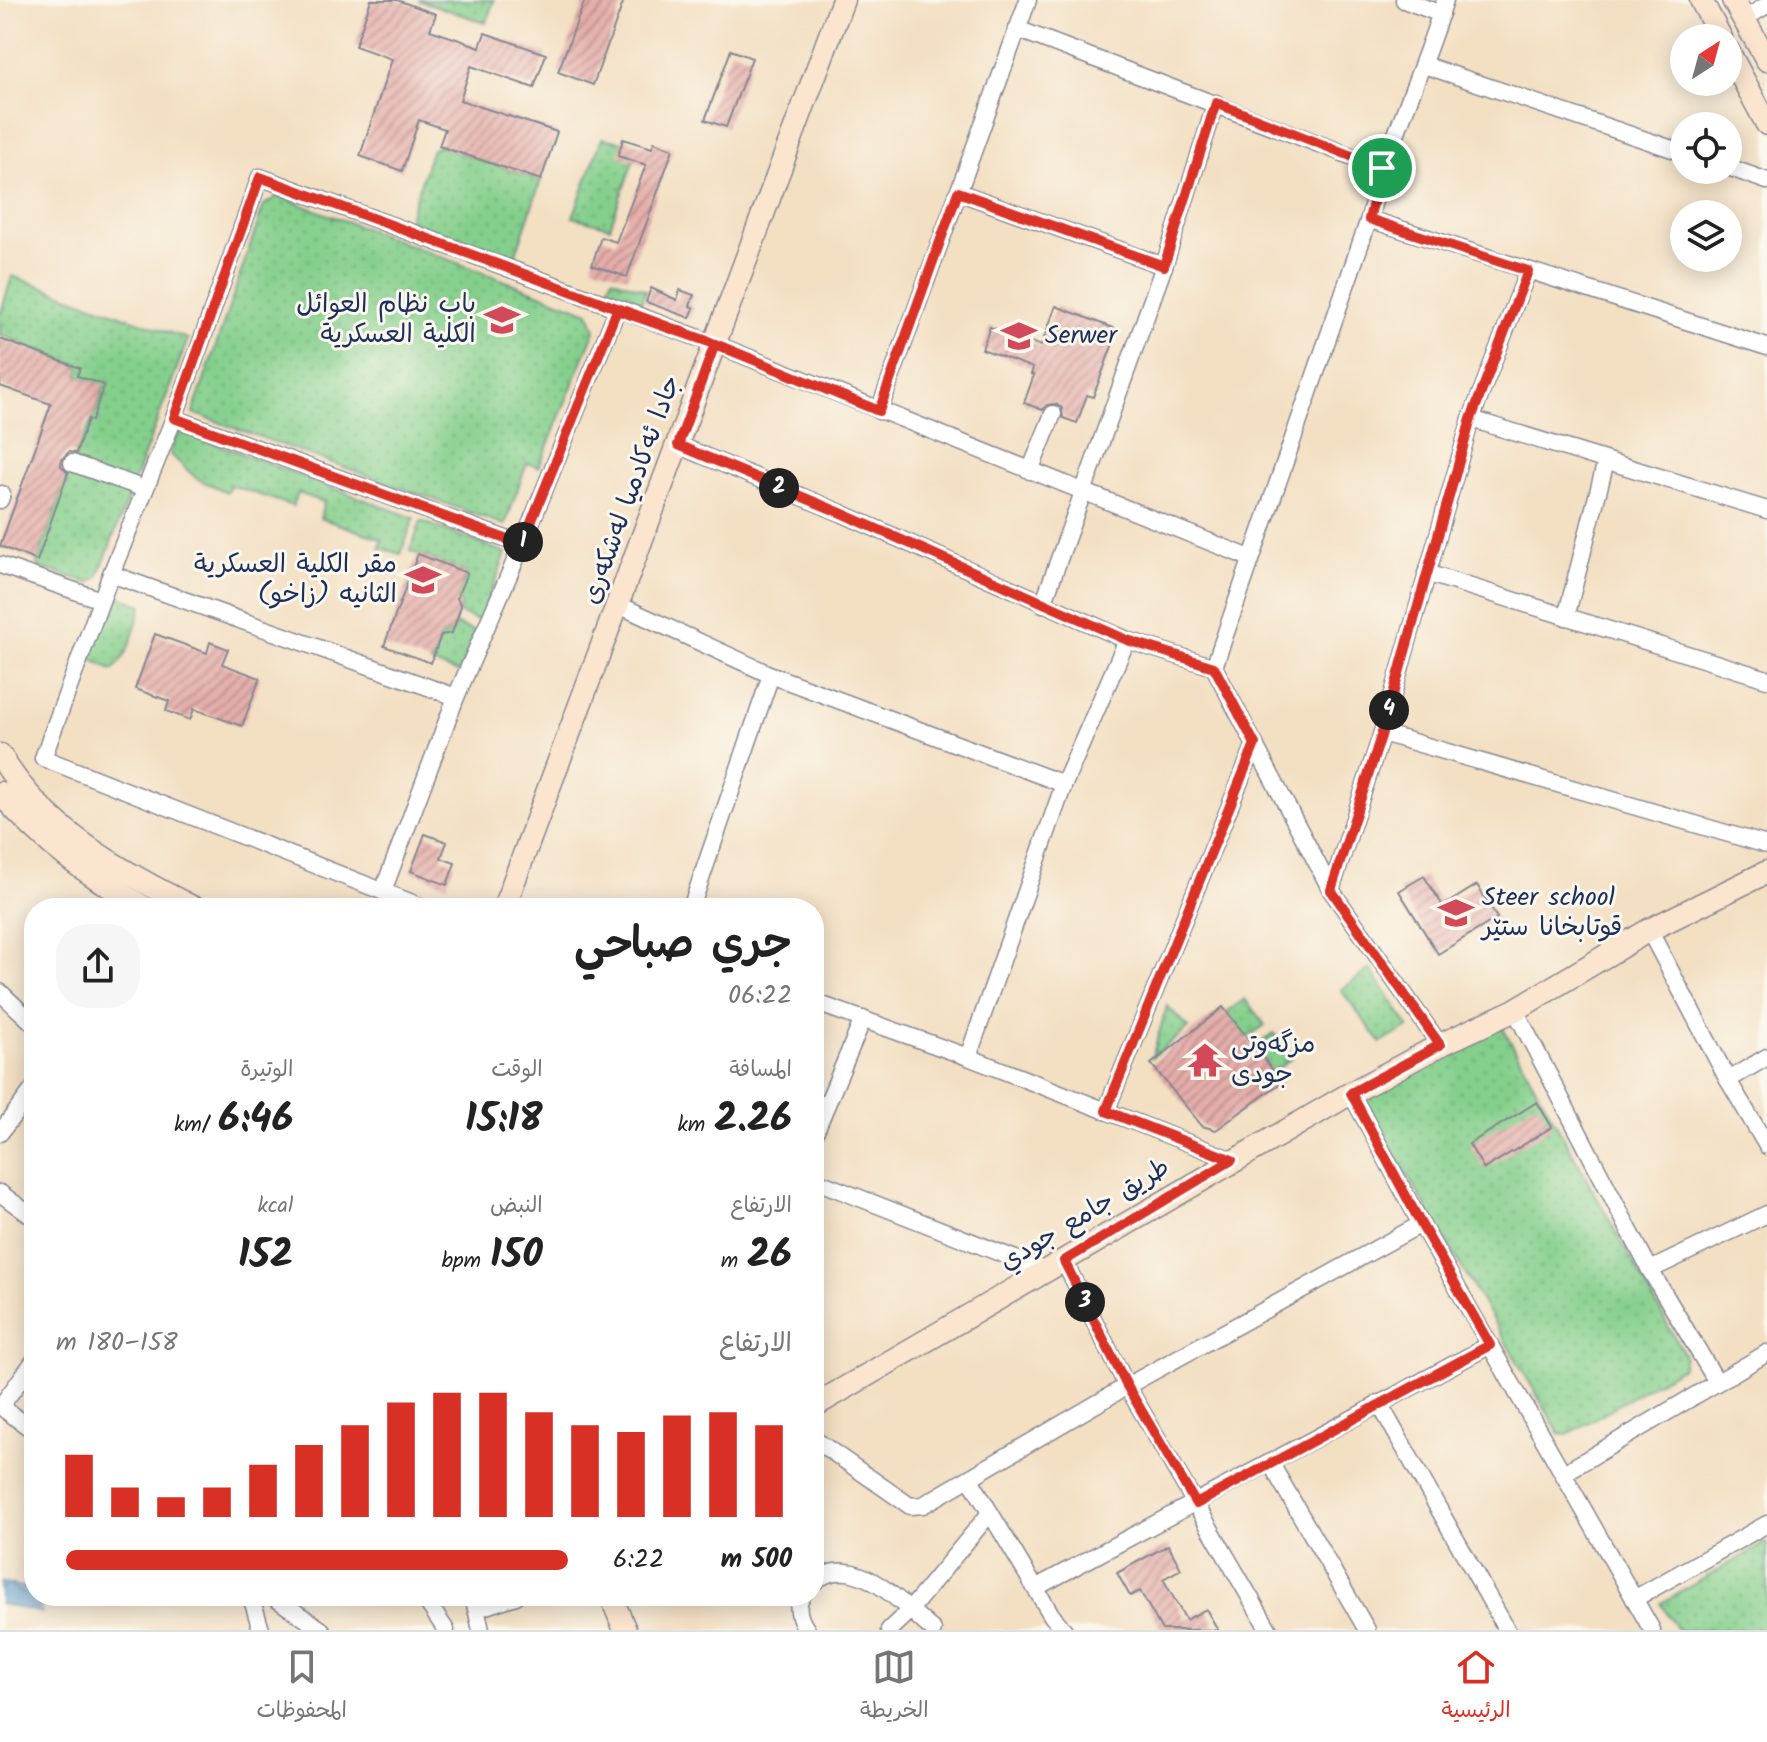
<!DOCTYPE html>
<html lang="ar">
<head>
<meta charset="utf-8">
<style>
	:root { --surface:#fff; --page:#f6f6f6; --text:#222; --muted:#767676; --line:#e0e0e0; --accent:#d93025 }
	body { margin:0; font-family:Kalam,"Playpen Sans Arabic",sans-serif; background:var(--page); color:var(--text); direction:rtl; height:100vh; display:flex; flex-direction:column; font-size:30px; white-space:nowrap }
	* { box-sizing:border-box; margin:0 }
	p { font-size:26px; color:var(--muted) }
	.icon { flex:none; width:44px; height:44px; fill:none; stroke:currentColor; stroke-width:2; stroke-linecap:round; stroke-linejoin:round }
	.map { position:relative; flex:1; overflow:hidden; direction:ltr }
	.sheet { position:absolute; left:24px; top:898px; width:800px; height:708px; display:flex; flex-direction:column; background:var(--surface); border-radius:32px; box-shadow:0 4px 20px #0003; direction:rtl }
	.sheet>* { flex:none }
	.needle { width:52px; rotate:36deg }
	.fabs { position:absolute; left:1670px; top:24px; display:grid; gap:16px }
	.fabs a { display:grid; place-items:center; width:72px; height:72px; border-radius:50%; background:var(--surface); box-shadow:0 4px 20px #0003; font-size:40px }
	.pin { position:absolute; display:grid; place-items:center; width:68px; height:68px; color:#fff; margin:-34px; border:4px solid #fff; border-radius:50%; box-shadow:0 2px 8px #0007 }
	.km { position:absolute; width:40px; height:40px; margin:-20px; border-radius:50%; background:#222; color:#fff; font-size:22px; line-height:40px; text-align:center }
	.round { display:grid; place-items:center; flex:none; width:84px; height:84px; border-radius:32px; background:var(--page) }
	.head { display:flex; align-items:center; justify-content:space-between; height:136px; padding:0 32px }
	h1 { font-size:44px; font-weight:600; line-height:60px }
	.figures { display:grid; grid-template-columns:repeat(3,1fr); gap:12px; height:136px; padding:8px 32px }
	.figures div { display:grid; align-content:center }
	.figures b { font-size:40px; font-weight:600 }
	.figures small { font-size:22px; font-weight:400 }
	.figures p { font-size:22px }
	.chart { height:224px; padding:16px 32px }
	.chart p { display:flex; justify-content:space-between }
	.chart svg { width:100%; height:144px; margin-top:8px; stroke:var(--accent); stroke-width:6 }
	ul { padding:0 32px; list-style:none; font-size:26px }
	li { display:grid; grid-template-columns:128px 96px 1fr; align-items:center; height:60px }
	li i { height:20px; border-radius:10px; background:var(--accent) }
	.dock { display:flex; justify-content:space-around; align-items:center; height:112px; border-top:2px solid var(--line); background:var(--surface); font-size:22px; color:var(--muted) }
	.dock a { display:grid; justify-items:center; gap:4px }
	.dock .active { color:var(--accent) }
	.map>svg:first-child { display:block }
</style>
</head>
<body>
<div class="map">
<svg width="1767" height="1630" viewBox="0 0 1767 1630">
	<defs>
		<pattern id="green-dots" width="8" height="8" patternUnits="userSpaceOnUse" patternTransform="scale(2)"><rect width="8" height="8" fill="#84cf8c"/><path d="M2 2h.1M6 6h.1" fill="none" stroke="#71b27b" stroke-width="1.8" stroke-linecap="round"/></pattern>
		<pattern id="water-waves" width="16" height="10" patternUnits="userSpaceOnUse" patternTransform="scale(2)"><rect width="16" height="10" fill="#5fa0d2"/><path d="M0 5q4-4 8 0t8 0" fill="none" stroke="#4e83ae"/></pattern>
		<pattern id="building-hatch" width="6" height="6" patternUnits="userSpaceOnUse" patternTransform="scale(2)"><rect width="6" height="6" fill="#e5aeaa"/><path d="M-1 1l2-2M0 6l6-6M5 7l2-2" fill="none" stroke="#b98e8e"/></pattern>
	</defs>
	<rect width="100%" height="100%" fill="#fbf7ec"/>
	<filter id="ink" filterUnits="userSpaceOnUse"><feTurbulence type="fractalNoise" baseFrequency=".0125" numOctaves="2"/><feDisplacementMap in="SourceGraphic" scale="16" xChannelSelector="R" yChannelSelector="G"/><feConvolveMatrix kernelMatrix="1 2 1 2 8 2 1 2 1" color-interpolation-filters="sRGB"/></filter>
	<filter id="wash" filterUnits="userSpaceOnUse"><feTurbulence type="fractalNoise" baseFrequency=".006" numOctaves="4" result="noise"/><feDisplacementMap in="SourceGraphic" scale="32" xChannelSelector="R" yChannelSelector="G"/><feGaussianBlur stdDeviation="1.8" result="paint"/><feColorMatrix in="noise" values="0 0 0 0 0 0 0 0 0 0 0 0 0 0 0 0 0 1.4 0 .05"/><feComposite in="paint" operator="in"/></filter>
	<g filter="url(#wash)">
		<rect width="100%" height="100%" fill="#f3dfc2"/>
		<g fill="url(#green-dots)" stroke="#507f75" stroke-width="2">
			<polygon points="418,0 494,0 486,23"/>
			<polygon points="602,138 622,142 633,161 610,227 573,217"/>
			<polygon points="439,146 541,180 515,257 408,221 432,149"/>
			<polygon points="278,196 589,312 595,330 539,467 527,463 505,525 193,413 264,205"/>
			<polygon points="12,276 188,339 98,577 89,583 38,567 37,561 72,463 92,421 104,386 77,376 80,367 0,335 0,316"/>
			<polygon points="612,278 646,290 639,308 605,296"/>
			<polygon points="179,430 414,518 401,554 380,548 382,539 320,518 324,502 298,493 293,506 230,485 227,492 197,479 170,454"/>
			<polygon points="421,521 506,553 480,621 458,613 461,606 457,598 467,573 410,551"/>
			<path d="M114,595L142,605C135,625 130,658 112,670L89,658Z"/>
			<polygon points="455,624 475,632 459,673 431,663 441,635 452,633"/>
			<polygon points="1370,969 1409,1027 1381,1043 1341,990"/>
			<polygon points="1245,999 1265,1025 1246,1038 1227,1012"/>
			<polygon points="1167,1006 1189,1028 1152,1057"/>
			<polygon points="1498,1019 1685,1356 1682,1367 1567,1435 1560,1434 1363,1100 1365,1089"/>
			<polygon points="1274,1033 1292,1058 1273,1072 1255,1047"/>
			<polygon points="1767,1542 1767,1630 1677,1630 1661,1603"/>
		</g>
		<polygon fill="url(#water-waves)" stroke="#3d6898" stroke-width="2" points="0,1582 34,1590 34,1596 37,1596 42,1613 0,1604"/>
		<g id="blocks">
			<g fill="url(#building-hatch)">
				<polygon points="371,0 397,0 436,14 430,30 480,47 485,33 546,54 534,88 471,66 460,100 557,132 541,180 439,146 445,129 419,120 402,171 360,156 392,59 355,46"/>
				<polygon points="585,0 624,0 593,85 558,72"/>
				<polygon points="731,50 752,58 726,127 705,120"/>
				<polygon points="623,139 652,148 654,142 673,149 627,277 592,265 601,237 616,242 646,165 618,156"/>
				<polygon points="651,288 677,300 680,290 694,295 690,306 694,308 690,318 646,302"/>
				<polygon points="1056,306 1118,330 1093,397 1087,395 1077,423 1063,418 1062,408 1056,404 1047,405 1043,410 1024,403 1034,375 1031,374 1033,368 982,349 990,327 1041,346"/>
				<polygon points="0,339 80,368 77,376 104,385 92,421 88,419 76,453 69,452 62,459 61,466 68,473 37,561 0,546 51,404 0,386"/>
				<polygon points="418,554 467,573 457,598 461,606 452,633 441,635 431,663 384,646"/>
				<polygon points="155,634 207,653 210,642 228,649 222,664 260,678 242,726 194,709 190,720 166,711 169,701 135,689"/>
				<polygon points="425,834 447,842 441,858 455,863 447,885 411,871"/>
				<polygon points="1424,876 1443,906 1477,885 1497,918 1438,954 1399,891"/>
				<polygon points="1223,1007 1282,1082 1216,1130 1202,1126 1151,1064"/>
				<polygon points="1537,1102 1552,1127 1484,1169 1469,1144"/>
				<polygon points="1168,1545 1181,1569 1163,1579 1186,1620 1206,1609 1218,1630 1162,1630 1140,1591 1130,1596 1117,1573"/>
			</g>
		</g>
	</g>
	<g filter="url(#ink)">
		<use href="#blocks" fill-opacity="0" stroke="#878790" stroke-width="2"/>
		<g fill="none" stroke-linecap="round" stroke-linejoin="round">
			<g stroke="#878790" stroke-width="19">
				<g id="street">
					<polyline points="1404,0 1441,14"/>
					<polyline points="1744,19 1767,5"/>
					<polyline points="1017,29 1382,168"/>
					<polyline points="1424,65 1684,153"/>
					<polyline points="1728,167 1767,181"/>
					<polyline points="958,192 1164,266"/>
					<polyline points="1369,219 1767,347"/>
					<polyline points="879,411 1028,0"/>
					<polyline points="174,418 522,545"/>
					<polyline points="1471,419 1767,510"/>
					<polyline points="678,445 841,513 1127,640 1214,667"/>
					<polyline points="72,463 145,489"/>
					<polyline points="1030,471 1053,414"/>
					<polyline points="0,500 2,494"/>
					<polyline points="0,565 101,600"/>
					<polyline points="1426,573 1767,679"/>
					<polyline points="111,574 456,697"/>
					<polyline points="1043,604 1164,266 1216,103"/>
					<polyline points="619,605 771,675 1064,784"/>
					<polyline points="1566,617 1606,461"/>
					<polyline points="1382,733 1767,845"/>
					<polyline points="1331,890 1382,733 1471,419 1528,271"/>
					<polyline points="383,891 456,697 522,545 617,310"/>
					<polyline points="420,906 43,758 111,574 174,418 260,177 715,344 1250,558"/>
					<polyline points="691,908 771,675"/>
					<polyline points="1649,930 1728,1080 1767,1146"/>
					<polyline points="0,992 34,1024"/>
					<polyline points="814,1002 968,1057 1232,1160"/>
					<polyline points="1515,1010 1650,1270 1717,1382"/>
					<path d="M1440,1045L1331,890L1214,667L1369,219C1388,144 1422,74 1445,0"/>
					<polyline points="968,1057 1064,784 1127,640"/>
					<polyline points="1728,1080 1767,1057"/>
					<polyline points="1351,1093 1421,1224 1652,1630"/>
					<polyline points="1106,1111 1255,744"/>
					<polyline points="0,1133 34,1088"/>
					<polyline points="814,1135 863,1019"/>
					<polyline points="814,1180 1046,1271"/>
					<polyline points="0,1193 34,1218"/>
					<polyline points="1064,1261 1127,1386 1269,1630"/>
					<polyline points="1650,1270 1767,1214"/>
					<polyline points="1379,1403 1507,1630"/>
					<polyline points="0,1406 34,1431"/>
					<polyline points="1,1406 34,1361"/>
					<polyline points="814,1439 910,1506 923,1505 1127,1386 1421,1224"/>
					<polyline points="1271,1464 1367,1630"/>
					<polyline points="1564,1473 1767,1353"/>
					<polyline points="970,1479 1052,1616 1064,1630"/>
					<path d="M814,1582C854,1548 902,1605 933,1630"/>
					<polyline points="1035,1588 1490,1345"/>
					<polyline points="251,1596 261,1630"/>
					<polyline points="272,1596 322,1630"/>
					<polyline points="423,1596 446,1630"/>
					<polyline points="473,1596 481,1630"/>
					<path d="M802,1596C795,1607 800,1620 807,1630"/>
					<polyline points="1634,1599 1767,1524"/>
					<polyline points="477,1609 516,1596"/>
					<polyline points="889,1630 909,1611 990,1513"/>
				</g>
			</g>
			<g stroke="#878790" stroke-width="25">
				<g id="secondary">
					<polyline points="1701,0 1721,38"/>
					<polyline points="1733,0 1767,60"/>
					<polyline points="1728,51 1767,124"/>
					<path d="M0,755C43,829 120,871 194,908"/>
					<path d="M0,793C47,846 85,873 145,908"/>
					<polyline points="504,908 843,0"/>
					<polyline points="814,1406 1351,1093 1440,1045 1515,1010 1649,930 1767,872"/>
					<polyline points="611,1596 625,1630"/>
				</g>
			</g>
			<use href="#street" stroke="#fff" stroke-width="16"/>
			<use href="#secondary" stroke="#fbe5cf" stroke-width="22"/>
		</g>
	</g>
	<g fill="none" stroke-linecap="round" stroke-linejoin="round" filter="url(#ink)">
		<g stroke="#fff" stroke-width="16">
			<polyline id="route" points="1382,168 1216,103 1164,266 958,192 879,411 715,344 617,310 522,545 174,418 260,177 715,344 678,445 841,513 1127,640 1214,667 1255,744 1106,1111 1232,1160 1064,1261 1127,1386 1196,1504 1490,1345 1421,1224 1351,1093 1440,1045 1331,890 1382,733 1471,419 1528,271 1369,219 1382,168"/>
		</g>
		<use href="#route" stroke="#d93025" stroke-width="10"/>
	</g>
	<defs>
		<g id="university-bare" transform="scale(2.76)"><path d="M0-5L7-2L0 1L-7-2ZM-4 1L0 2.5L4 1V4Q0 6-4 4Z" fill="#d1495b" stroke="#fbf7ec" stroke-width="2.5" paint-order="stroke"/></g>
		<g id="school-bare" transform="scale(2.76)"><path d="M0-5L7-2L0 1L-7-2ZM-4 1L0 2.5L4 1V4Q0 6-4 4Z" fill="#d1495b" stroke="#fbf7ec" stroke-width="2.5" paint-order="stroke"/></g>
		<g id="temple-bare" transform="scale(2.76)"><path d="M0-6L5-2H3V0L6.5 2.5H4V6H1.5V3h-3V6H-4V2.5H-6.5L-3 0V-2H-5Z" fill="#d1495b" stroke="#fbf7ec" stroke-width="2.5" paint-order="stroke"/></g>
	</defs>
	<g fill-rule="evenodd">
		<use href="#university-bare" x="502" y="320"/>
		<use href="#school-bare" x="1019" y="336"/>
		<use href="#university-bare" x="423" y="580"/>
		<use href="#school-bare" x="1456" y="913"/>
		<use href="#temple-bare" x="1205" y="1060"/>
	</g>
	<g text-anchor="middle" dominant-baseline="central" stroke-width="6" stroke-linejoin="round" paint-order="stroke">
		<g font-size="26" fill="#1b2f5e" stroke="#fbf7ec" text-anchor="start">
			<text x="476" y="305" text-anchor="end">باب نظام العوائل<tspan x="476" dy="30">الكلية العسكرية</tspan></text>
			<text x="1045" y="336">Serwer</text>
			<text x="397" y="565" text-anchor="end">مقر الكلية العسكرية<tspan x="397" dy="30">الثانيه (زاخو)</tspan></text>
			<text x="1482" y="898">Steer school<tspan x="1482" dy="30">قوتابخانا ستێر</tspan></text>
			<text x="1231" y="1045">مزگەوتی<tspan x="1231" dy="30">جودی</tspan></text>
		</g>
		<g font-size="26" fill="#1b2f5e" stroke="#fbf7ec">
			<text transform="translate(632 490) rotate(-70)">جادا ئه‌كادميا له‌شكه‌رى</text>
			<text transform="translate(1085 1215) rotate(-31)">طريق جامع جودي</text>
		</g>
	</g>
</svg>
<div class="fabs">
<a><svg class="needle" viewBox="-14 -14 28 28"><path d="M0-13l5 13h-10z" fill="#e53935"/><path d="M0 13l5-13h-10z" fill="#767676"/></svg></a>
<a><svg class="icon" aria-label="locate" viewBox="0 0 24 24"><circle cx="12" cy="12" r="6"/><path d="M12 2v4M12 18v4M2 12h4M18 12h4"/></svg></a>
<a><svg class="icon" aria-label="layers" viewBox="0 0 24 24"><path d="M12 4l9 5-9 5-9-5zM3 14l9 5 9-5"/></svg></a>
</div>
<div class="pin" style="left:1382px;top:168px;background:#1e9e55"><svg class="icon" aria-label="arrive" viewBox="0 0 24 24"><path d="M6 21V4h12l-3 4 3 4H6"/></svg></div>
<b class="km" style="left:523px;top:542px">1</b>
<b class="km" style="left:779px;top:488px">2</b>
<b class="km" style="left:1085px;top:1302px">3</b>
<b class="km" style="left:1389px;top:710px">4</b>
<section class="sheet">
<div class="head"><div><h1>جري صباحي</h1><p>06:22</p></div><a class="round"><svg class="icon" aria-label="share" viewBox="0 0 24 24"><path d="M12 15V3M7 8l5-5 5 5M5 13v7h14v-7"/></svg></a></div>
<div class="figures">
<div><p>المسافة</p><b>2.26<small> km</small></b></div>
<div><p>الوقت</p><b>15:18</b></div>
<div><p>الوتيرة</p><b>6:46<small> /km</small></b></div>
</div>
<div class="figures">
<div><p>الارتفاع</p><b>26<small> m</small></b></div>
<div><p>النبض</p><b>150<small> bpm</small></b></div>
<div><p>kcal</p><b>152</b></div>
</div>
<div class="chart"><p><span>الارتفاع</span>158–180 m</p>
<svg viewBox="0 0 160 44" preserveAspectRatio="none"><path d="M5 44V25M15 44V35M25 44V38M35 44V35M45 44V28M55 44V22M65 44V16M75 44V9M85 44V6M95 44V6M105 44V12M115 44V16M125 44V18M135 44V13M145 44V12M155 44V16"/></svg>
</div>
<ul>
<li><b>500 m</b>6:22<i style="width:98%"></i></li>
</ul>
</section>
</div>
<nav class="dock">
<a class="active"><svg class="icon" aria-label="home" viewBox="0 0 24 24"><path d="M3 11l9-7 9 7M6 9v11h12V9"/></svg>الرئيسية</a>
<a><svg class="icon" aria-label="map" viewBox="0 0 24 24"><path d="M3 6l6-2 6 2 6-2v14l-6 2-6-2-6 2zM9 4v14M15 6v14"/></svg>الخريطة</a>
<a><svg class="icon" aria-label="saved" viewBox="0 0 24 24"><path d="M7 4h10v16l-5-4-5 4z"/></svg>المحفوظات</a>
</nav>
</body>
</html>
